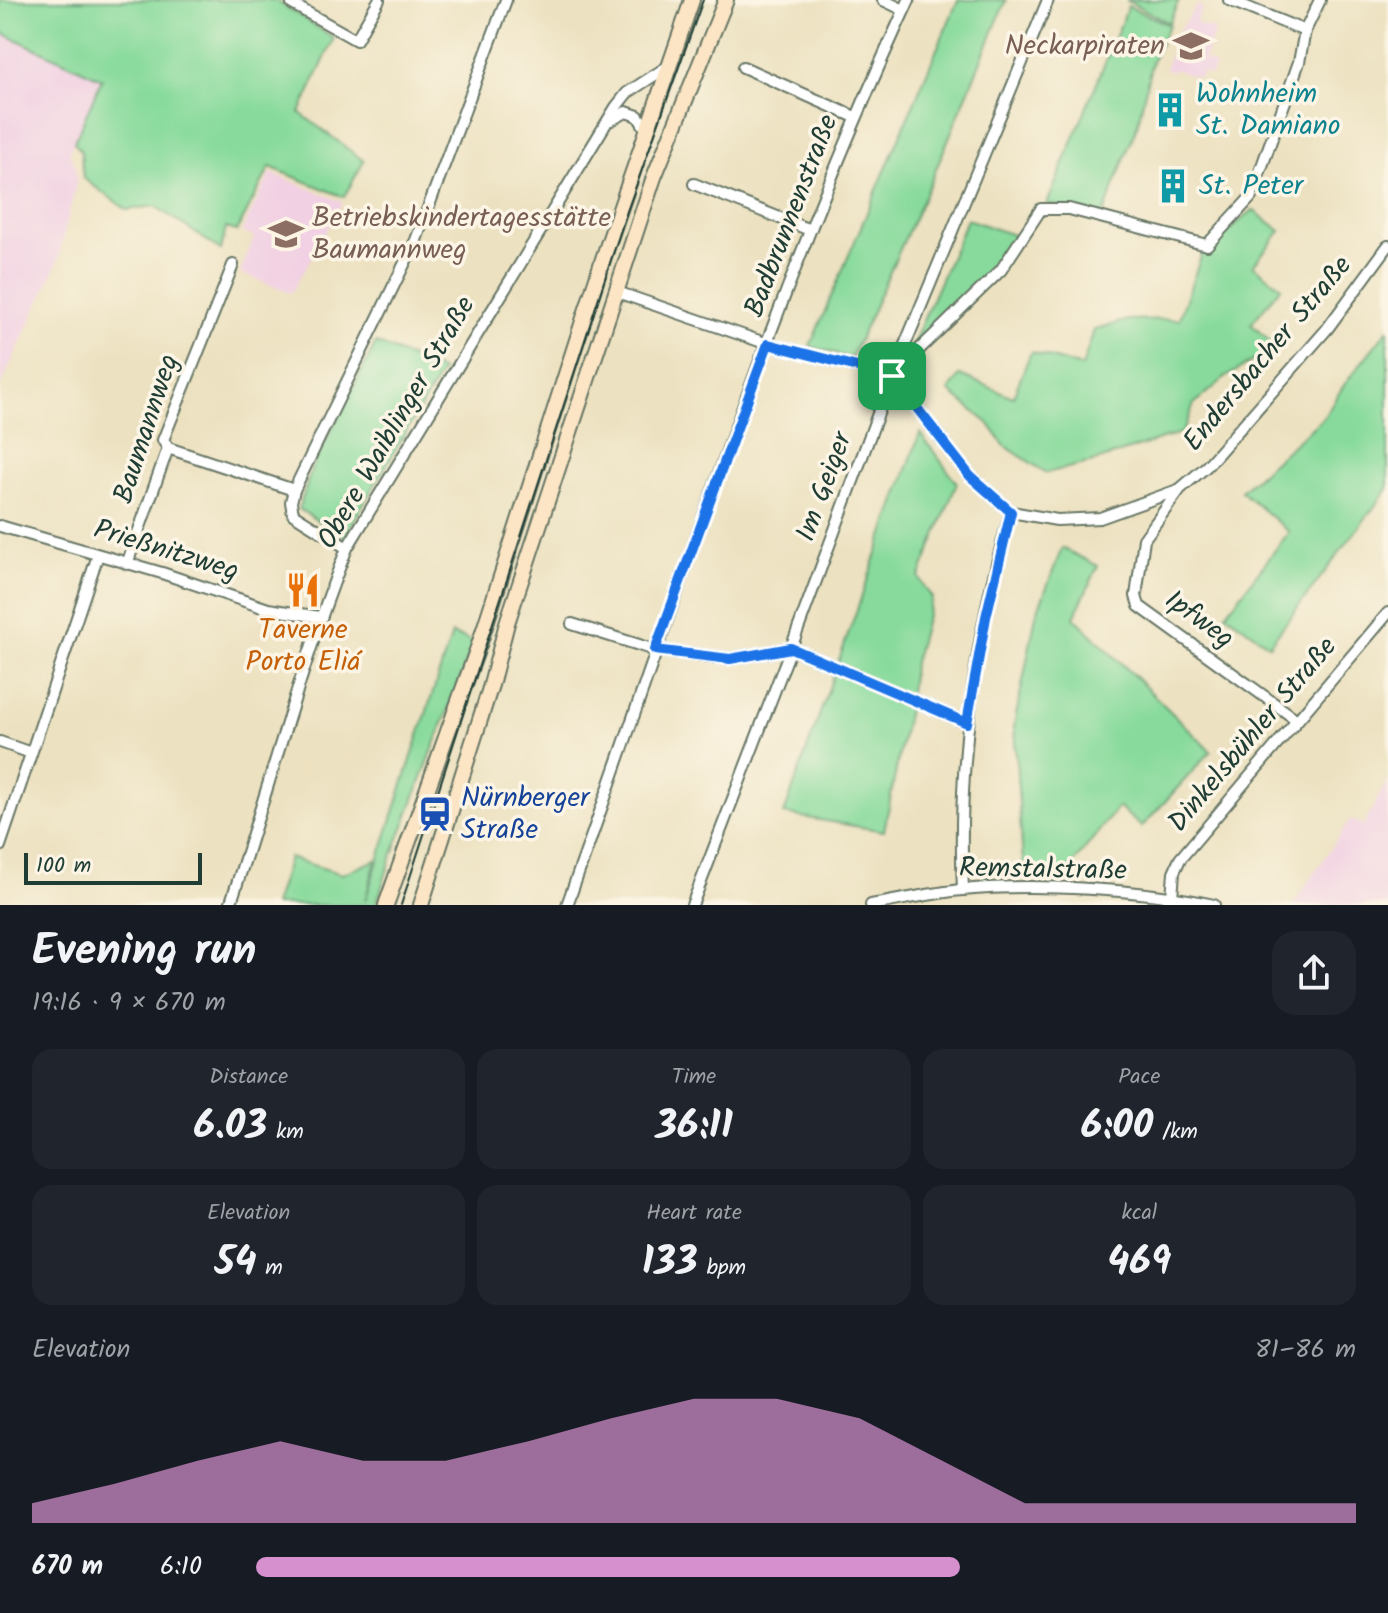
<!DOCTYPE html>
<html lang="en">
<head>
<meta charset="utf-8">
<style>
	:root { --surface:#171b24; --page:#20242c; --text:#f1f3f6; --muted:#9ea1a6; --accent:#d690ce }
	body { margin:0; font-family:Kalam,sans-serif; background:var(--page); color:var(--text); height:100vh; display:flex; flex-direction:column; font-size:30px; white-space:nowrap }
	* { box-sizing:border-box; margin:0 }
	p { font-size:26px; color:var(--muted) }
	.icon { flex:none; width:44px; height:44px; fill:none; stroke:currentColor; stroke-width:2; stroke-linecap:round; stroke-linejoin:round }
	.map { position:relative; height:905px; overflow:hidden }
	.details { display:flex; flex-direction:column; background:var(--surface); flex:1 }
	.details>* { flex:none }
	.scale { position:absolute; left:24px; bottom:20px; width:178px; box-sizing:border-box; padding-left:8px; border:4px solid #1f3d34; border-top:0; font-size:22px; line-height:28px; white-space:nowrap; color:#1f3d34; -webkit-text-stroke:6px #fcf5e5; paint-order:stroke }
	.pin { position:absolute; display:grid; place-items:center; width:68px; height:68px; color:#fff; margin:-34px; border-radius:16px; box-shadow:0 4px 12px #0006 }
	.round { display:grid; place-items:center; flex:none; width:84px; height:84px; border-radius:24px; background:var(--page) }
	.head { display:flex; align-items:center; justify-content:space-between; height:136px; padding:0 32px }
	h1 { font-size:44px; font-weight:600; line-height:60px }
	.figures { display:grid; grid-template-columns:repeat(3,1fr); gap:12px; height:136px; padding:8px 32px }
	.figures div { display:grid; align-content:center; border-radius:20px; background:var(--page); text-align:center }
	.figures b { font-size:40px; font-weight:600 }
	.figures small { font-size:22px; font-weight:400 }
	.figures p { font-size:22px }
	.chart { height:224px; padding:16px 32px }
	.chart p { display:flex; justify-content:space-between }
	.chart svg { width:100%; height:144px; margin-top:8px; fill:var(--accent); opacity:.7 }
	ul { padding:0 32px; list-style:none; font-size:26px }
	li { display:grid; grid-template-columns:128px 96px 1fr; align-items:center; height:60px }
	li i { height:20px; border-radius:10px; background:var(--accent) }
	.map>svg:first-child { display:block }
</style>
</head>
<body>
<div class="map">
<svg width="1388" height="905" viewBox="0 0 1388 905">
	<rect width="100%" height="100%" fill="#fcf5e5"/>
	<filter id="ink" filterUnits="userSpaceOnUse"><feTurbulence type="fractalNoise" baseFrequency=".0125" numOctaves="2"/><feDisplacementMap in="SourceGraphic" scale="16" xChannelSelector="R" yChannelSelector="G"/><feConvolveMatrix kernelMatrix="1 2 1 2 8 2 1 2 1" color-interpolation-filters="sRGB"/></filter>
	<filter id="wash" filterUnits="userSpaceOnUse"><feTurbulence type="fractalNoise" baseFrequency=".006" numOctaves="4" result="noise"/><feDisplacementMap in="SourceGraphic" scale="32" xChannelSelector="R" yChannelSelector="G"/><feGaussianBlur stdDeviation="1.8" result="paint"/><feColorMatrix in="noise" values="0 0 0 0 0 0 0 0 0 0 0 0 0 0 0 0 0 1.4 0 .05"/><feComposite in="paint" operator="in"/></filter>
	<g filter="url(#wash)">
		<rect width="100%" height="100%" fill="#ece1c0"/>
		<g fill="#f1d0e3">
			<polygon points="1197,5 1203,7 1196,23 1215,30 1204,60 1215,65 1211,75 1202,72 1199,78 1174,69 1172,72 1165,69 1178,32"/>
			<polygon points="0,32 103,79 69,152 76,167 77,180 57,264 0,387"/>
			<polygon points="271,173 343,202 291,293 240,273 254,237 241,232"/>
			<polygon points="1388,779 1388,905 1293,905 1350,820 1364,825"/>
		</g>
		<g fill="#87da9b" stroke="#538c68" stroke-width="2">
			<polygon points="0,0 275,0 334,38 300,113 364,161 344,197 270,167 237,231 226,228 221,250 155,206 127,210 83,178 81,151 74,142 102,79 0,32"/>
			<polygon points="958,0 1006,0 934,174 851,358 810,346"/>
			<polygon points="1126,0 1179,0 1169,23"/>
			<polygon points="1128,6 1169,25 1152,61 1138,123 1103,216 1047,204"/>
			<polygon points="1253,210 1281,231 1253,265 1281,287 1251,324 1276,347 1226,377 1194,404 1183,432 1093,462 1046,473 1004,445 988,423 949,391 960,375 1013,397 1031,352 1082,367 1094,330 1128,320 1179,319 1202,254"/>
			<polygon points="967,219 1016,236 994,269 908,355"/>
			<polygon points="1388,329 1388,489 1269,645 1226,614 1289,532 1241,491 1324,417 1344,385"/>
			<polygon points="376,343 442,371 344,537 299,509 312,468"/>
			<polygon points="920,433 957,483 919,578 932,598 913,666 908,709 884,831 784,814"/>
			<polygon points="1062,548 1098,566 1074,617 1211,751 1142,827 1118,807 1061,879 1024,879 1014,726 1036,615"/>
			<polygon points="452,634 474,642 391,859 376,905 274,905 289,858 342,874 376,860 365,901"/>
		</g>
	</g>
	<g filter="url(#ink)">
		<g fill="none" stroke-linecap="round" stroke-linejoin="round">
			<g stroke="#677665" stroke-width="14">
				<g id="street">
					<polyline points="291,0 292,4 356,40 379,0"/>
					<polyline points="883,0 904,10"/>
					<polyline points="1229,0 1305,31"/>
					<polyline points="743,67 855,117"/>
					<polyline points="611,120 626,112 638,116 646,129"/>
					<polyline points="694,184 810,230"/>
					<polyline points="617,292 768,344 892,376"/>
					<polyline points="896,372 1001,270 1041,209 1069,209 1207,245 1251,197 1299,62 1305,31 1320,0"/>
					<polyline points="892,376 970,476 1011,512 1057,520 1100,518 1178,490"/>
					<polyline points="168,448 294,490"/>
					<polyline points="0,526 162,573 268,609 320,617"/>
					<polyline points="347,548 293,514 291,502 294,490 416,240 506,0"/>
					<polyline points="127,564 168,448 163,440 233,265"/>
					<polyline points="572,624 655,650 730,659 791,648 967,723"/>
					<polyline points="1297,720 1139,606 1136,596 1144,539 1180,489 1207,466 1327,329 1388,246"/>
					<polyline points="0,742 31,753"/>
					<polyline points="0,846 98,555"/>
					<path d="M963,890C957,765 975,632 1011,512"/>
					<polyline points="1172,897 1174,872 1180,859 1388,613"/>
					<path d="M230,905C270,786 301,664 347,548L616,107L627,93L667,67"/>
					<path d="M567,905C676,602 773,292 909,0"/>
					<polyline points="692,905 791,648 892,376 1048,0"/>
					<path d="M871,905C901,900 932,893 962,890C1036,883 1142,889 1214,905"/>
				</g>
			</g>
			<g stroke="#677665" stroke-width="18">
				<g id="secondary">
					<polyline points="386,905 480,642 603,259 692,0"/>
					<polyline points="421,905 491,685 507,623 654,177 726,0"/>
				</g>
			</g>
			<use href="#street" stroke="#fff" stroke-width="10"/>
			<use href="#secondary" stroke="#fce5c4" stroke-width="14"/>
			<polyline stroke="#1f3d34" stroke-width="2" points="401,905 627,211 703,0"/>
		</g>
	</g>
	<g fill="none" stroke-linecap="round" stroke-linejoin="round" filter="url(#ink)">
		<g stroke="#fff" stroke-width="16">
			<polygon id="route" points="768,344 892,376 970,476 1011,512 986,617 967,723 791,648 730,659 655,650"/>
		</g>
		<use href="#route" stroke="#1a73e8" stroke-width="10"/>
	</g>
	<defs>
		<g id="school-bare" transform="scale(2.76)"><path d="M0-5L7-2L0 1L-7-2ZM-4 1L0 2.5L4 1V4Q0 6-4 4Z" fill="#8d6e63" stroke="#fcf5e5" stroke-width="2.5" paint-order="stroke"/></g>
		<g id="building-bare" transform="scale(2.76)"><path d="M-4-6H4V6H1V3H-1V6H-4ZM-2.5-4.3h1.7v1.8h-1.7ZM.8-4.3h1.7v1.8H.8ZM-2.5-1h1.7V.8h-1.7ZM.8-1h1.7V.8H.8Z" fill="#0f9aa8" stroke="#fcf5e5" stroke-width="2.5" paint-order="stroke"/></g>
		<g id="restaurant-bare" transform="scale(2.76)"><path d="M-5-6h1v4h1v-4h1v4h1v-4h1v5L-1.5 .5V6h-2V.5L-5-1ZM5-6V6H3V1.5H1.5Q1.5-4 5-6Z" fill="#e8710a" stroke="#fcf5e5" stroke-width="2.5" paint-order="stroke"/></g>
		<g id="station-bare" transform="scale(2.76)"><path d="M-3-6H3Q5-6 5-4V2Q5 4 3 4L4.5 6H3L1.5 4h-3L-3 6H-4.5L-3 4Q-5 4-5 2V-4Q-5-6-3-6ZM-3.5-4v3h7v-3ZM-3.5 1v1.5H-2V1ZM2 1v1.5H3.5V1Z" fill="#1a4fb4" stroke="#fcf5e5" stroke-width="2.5" paint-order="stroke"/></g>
	</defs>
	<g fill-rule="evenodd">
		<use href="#school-bare" x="1191" y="46"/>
		<use href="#building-bare" x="1170" y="110"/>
		<use href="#building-bare" x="1173" y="186"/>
		<use href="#school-bare" x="286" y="234"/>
		<use href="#restaurant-bare" x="303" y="590"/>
		<use href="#station-bare" x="435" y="814"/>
	</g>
	<g text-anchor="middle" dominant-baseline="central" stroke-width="7" stroke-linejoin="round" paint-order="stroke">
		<g font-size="28" fill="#785e54" stroke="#fcf5e5" text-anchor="end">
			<text x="1165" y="46">Neckarpiraten</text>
			<text x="312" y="218" text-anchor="start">Betriebskindertagesstätte<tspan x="312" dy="32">Baumannweg</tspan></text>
		</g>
		<g font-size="28" fill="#0d838f" stroke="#fcf5e5" text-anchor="start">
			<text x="1196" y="94">Wohnheim<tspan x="1196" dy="32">St. Damiano</tspan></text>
			<text x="1199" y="186">St. Peter</text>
		</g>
		<g font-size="28" fill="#1f3d34" stroke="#fcf5e5">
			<text transform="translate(792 216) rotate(-69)">Badbrunnenstraße</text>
			<text transform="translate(1268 354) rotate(-50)">Endersbacher Straße</text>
			<text transform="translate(397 423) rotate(-60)">Obere Waiblinger Straße</text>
			<text transform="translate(147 429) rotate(-72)">Baumannweg</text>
			<text transform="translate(825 487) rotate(-70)">Im Geiger</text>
			<text transform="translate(166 551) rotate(17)">Prießnitzweg</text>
			<text transform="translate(1199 620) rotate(36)">Ipfweg</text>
			<text transform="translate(1253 735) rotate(-50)">Dinkelsbühler Straße</text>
			<text transform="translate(1043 870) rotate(1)">Remstalstraße</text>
		</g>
		<g font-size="28" fill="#c56008" stroke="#fcf5e5">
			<text x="303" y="630">Taverne<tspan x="303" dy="32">Porto Eliá</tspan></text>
		</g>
		<g font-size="28" fill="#164399" stroke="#fcf5e5" text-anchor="start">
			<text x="461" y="798">Nürnberger<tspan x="461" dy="32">Straße</tspan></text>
		</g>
	</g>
</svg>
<div class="scale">100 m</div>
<div class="pin" style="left:892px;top:376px;background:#1e9e55"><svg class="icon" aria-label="arrive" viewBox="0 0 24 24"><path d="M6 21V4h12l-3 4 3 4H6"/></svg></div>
</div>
<section class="details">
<div class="head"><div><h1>Evening run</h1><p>19:16 · 9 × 670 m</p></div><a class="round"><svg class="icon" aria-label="share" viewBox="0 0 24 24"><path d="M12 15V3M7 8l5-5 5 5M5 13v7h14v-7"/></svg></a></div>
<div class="figures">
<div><p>Distance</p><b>6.03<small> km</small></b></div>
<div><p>Time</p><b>36:11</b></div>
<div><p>Pace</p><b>6:00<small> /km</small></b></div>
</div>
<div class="figures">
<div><p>Elevation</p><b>54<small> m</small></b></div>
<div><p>Heart rate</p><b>133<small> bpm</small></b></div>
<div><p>kcal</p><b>469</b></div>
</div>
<div class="chart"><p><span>Elevation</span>81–86 m</p>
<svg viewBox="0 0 160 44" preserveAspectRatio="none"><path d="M0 44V38L10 32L20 25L30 19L40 25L50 25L60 19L70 12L80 6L90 6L100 12L110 25L120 38L130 38L140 38L150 38L160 38V44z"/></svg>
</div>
<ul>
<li><b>670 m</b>6:10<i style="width:64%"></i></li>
</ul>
</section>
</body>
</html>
